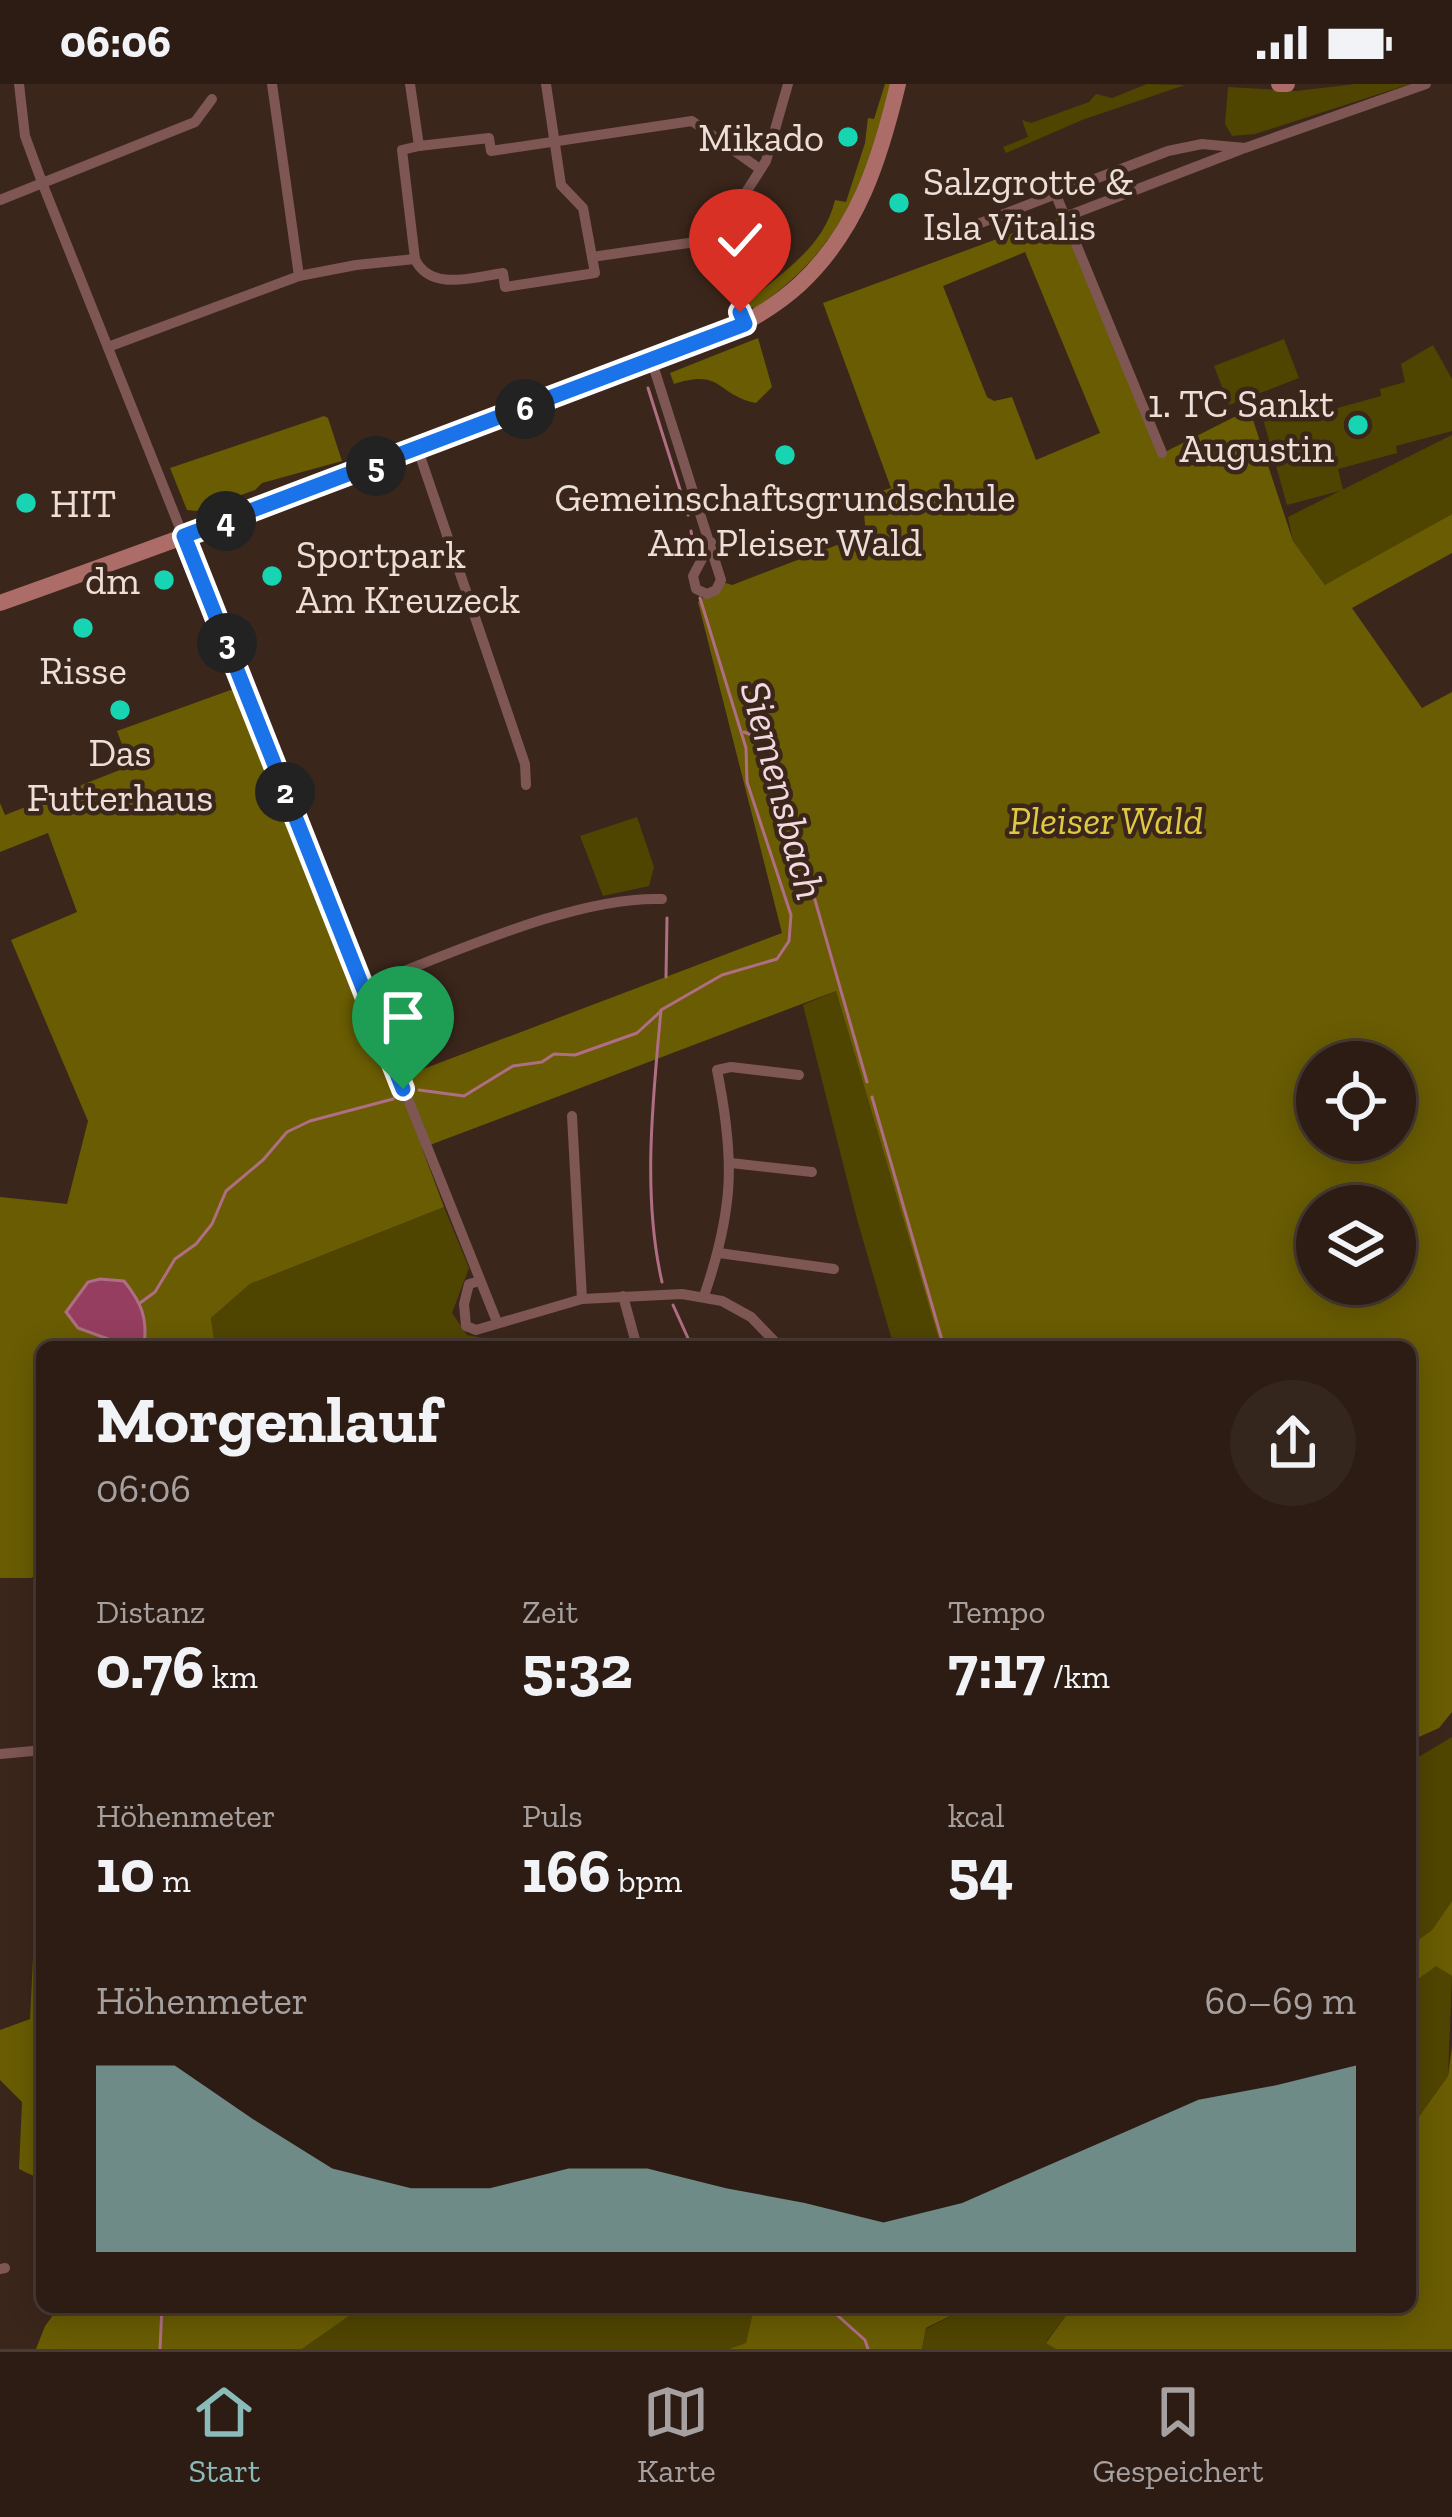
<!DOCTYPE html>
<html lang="de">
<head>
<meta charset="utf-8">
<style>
	:root { --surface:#2c1c14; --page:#34251d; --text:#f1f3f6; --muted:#a6a1a0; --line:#483a34; --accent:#8bbbb9 }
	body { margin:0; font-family:"Zilla Slab",serif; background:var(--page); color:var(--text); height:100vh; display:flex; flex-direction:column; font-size:45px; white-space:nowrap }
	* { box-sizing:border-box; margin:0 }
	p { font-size:39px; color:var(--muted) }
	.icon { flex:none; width:66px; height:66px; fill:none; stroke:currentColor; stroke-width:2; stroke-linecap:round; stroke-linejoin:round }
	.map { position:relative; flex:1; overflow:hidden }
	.side { position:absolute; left:36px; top:1257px; width:1380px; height:972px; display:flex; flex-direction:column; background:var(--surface); border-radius:18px; box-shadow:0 6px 30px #0003,0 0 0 3px var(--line) }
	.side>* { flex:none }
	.controls { position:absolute; left:1296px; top:957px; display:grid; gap:24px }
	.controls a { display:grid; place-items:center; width:120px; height:120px; border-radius:50%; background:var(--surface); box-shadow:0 6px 30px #0003,0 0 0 3px var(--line); font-size:60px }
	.pin { position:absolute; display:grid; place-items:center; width:102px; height:102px; color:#fff; margin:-123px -51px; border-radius:50% 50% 50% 0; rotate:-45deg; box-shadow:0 0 12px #0007 }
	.pin .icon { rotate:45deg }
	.km { position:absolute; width:60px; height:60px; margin:-30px; border-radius:50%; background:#222; color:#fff; font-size:33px; line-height:60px; text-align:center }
	.round { display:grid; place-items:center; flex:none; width:126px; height:126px; border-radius:63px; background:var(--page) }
	.head { display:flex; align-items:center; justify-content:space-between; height:204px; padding:0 60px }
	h1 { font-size:66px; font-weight:700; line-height:90px }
	.figures { display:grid; grid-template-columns:repeat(3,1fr); gap:18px; height:204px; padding:12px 60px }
	.figures div { display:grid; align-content:center }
	.figures b { font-size:60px; font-weight:700 }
	.figures small { font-size:33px; font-weight:400 }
	.figures p { font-size:33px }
	.chart { height:336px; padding:24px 60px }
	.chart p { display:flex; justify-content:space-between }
	.chart svg { width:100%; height:216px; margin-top:12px; fill:var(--accent); opacity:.7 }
	.status { display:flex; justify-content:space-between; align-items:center; height:84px; padding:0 60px; background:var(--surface); direction:ltr }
	.status svg { height:33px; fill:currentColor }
	.menu { display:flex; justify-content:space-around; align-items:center; height:168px; border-top:3px solid var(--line); background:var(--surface); font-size:33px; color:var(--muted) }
	.menu a { display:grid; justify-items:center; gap:6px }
	.menu .on { color:var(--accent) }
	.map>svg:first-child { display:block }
</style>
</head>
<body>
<div class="status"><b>06:06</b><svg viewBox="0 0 49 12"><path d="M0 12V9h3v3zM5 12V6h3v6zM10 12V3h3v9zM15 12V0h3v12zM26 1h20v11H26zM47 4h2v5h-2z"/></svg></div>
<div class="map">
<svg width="1452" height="2265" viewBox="0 0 1452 2265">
	<rect width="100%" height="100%" fill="#3b261b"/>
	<g fill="#504500">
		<polygon points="1147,0 1185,1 1082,36 1006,69 1003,63 1028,53 1022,36 1031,39 1089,18 1096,10 1112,14"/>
		<polygon points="1355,0 1410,0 1255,50 1232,52 1225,40 1228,3 1296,7"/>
		<polygon points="1284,255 1299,294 1229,321 1214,282"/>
		<polygon points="1433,261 1452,295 1452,347 1396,362 1397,369 1338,385 1343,406 1287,421 1263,335 1320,320 1323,328 1381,312 1380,305 1405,298 1401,280"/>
		<polygon points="1452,351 1452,430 1326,502 1293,457 1288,433"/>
		<polygon points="637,733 654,783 649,802 603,812 580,752"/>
		<polygon points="836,907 941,1263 894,1263 857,1135 803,921"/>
		<polygon points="444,1123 469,1184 452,1229 467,1251 488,1255 491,1263 215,1263 211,1234 250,1200"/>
		<polygon points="1452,1653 1452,1817 1432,1846 1410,1862 1410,1678"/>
		<polygon points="1436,1881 1452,1892 1448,1992 1410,2045 1410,1901"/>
		<polygon points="362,2223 754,2223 746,2260 729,2265 302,2265"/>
		<polygon points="968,2223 1072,2223 1046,2258 1056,2265 922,2265 926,2245"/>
	</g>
	<g fill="#695c03" fill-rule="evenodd">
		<path d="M885,0H891C864,99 844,164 755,224L745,222C778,189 823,167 835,116L846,118L865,59L868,34L874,35Z"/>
		<path d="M1065,133L1163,369L1244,328L1252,333L1293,457L1325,501L1452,430V469L1352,524L1422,624L1452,608V1628L1439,1644L1410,1657V1263H941L836,907L422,1064L444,1123L250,1200L211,1234L215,1263H138L144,1261L88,1198L67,1228L78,1244L130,1263H42V1488L31,1494H0V1113L67,1120L88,1037L11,856L77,828L48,749L0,768V719L5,731L130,682L117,647L239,603L389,998L782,849L698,518L722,498L732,501L866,450L863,420L872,410L891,404L823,219L1027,144ZM1025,168L1100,349L1036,376L1012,313L994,317L987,313L943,202ZM1317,978H1395V1056H1317ZM1317,1122H1395V1200H1317Z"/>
		<path d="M758,254L772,303L756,319C716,311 723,284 674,300L670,289Z"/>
		<polygon points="324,332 328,334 342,377 262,399 255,406 196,427 187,426 170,384"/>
		<polygon points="42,1692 42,2096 19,2085 22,2018 0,1996 0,1946 30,1935"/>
		<polygon points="1452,1817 1452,1892 1436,1882 1410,1901 1410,1862 1432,1846"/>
		<polygon points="1452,1962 1452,2265 1056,2265 1046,2259 1072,2223 1410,2223 1410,2045 1448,1992"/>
		<polygon points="59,2223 362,2223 302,2265 36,2265 45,2242"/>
		<polygon points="754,2223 968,2223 926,2244 922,2265 729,2265 746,2259"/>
	</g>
	<path fill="#953e5f" stroke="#af6e83" stroke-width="3" d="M100,1195L124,1197C141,1218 148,1234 144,1261L130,1263L78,1244L66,1228L88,1198Z"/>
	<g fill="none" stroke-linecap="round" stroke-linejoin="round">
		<g stroke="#af6e83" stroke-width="3">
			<polyline points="648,304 688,431"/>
			<polyline points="691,447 694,467"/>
			<polyline points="744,648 759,654"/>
			<polyline points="769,655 867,998"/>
			<polyline points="666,893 667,834"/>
			<polyline points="419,1006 464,1012 513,982 542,978 554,970 575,971 637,949 661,927"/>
			<polyline points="872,1013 944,1263"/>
			<path d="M662,1198C642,1111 653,1014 661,926L722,891L777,875L789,857L791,831L747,698L746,664L700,514"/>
			<polyline points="140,1219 155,1208 175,1175 196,1160 212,1140 226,1107 263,1076 287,1048 310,1037 393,1015"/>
			<polyline points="673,1221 692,1263"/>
			<polyline points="828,2223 865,2256 868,2265"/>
			<polyline points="160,2265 162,2223"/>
		</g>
		<g stroke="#7e5653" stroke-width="10">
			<polyline points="19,0 25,52 43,101 497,1238"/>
			<polyline points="272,0 299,192"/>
			<path d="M410,0L419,62L402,66L415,175C430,208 474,193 503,189L505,203L595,189L592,173L716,155"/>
			<polyline points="546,0 561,101 583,124 592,173"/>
			<polyline points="419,62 489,54 491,67 692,37 760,85"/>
			<polyline points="1056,111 1065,133 1242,65"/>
			<polyline points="0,116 195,38 212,15"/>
			<polyline points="1065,133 1162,369"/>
			<polyline points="957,148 1168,67 1202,60 1245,64 1426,0"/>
			<polyline points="745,240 716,167 716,155 766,77 788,0"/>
			<polyline points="108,263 299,192 356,181 415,175"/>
			<polyline points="652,278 721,496 716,506 707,510 696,505 693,492 711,458"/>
			<polyline points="418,366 525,680 526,701"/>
			<path d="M362,903C448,872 572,812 662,815"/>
			<polyline points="572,1032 582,1215"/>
			<polyline points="731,1079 812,1088"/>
			<polyline points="719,1169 834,1185"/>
			<polyline points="480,1197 469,1200 464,1220 466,1242 476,1246 582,1215 682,1210 722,1217 751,1233 780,1263"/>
			<polyline points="623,1212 637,1263"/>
			<path d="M704,1212C734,1125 735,1075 717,986L731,983L799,991"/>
			<polyline points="0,1670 33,1667"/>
			<polyline points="0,2185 5,2184"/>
		</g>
		<g stroke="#ac6c68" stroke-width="16">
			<polyline points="1279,0 1287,0"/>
			<path d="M0,519C185,453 370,384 554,314C633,283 737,258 800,200C858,146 880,75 898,0"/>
		</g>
	</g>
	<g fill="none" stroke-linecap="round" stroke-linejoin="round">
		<g stroke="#fff" stroke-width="24">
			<polyline id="route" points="403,1005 184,452 745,240 740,228"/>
		</g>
		<use href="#route" stroke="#1a73e8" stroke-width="15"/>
	</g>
	<g fill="#17d5b2" stroke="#3b261b" stroke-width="4.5">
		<circle cx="848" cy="53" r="12"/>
		<circle cx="899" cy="119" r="12"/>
		<circle cx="1358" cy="341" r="12"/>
		<circle cx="785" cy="371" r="12"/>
		<circle cx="26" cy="419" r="12"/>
		<circle cx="272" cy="492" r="12"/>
		<circle cx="164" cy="496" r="12"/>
		<circle cx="83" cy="544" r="12"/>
		<circle cx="120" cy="626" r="12"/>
	</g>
	<g text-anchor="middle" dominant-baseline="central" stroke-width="9" stroke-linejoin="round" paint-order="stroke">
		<g font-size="39" fill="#eddfd8" stroke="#3b261b" text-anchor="end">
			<text x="824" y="53">Mikado</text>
			<text x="923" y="97" text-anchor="start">Salzgrotte &amp;<tspan x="923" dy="45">Isla Vitalis</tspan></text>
			<text x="1334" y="319">1. TC Sankt<tspan x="1334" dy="45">Augustin</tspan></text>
			<text x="785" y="413" text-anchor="middle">Gemeinschaftsgrundschule<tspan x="785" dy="45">Am Pleiser Wald</tspan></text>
			<text x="50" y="419" text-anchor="start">HIT</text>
			<text x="296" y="470" text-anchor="start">Sportpark<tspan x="296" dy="45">Am Kreuzeck</tspan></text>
			<text x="140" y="496">dm</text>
			<text x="83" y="586" text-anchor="middle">Risse</text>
			<text x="120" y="668" text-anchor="middle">Das<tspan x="120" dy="45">Futterhaus</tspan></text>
		</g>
		<g font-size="39" font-style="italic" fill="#e0c942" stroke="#3b261b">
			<text x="1106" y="736">Pleiser Wald</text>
		</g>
		<g font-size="42" font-style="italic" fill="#f3d9e0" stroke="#3b261b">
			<text transform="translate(783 706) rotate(75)">Siemensbach</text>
		</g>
	</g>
</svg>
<div class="controls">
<a><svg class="icon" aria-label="locate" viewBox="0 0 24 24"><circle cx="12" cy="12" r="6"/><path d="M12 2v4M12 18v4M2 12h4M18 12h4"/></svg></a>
<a><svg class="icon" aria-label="layers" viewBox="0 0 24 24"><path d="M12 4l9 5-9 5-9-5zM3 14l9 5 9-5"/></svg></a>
</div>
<div class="pin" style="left:403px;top:1005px;background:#1e9e55"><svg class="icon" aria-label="arrive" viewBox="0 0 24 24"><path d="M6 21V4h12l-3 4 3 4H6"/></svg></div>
<div class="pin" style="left:740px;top:228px;background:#d93025"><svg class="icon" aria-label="check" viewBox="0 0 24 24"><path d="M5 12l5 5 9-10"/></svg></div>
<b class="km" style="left:285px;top:708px">2</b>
<b class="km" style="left:227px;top:559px">3</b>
<b class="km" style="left:226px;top:437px">4</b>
<b class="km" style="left:376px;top:382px">5</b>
<b class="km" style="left:525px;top:325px">6</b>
<section class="side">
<div class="head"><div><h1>Morgenlauf</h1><p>06:06</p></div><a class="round"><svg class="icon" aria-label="share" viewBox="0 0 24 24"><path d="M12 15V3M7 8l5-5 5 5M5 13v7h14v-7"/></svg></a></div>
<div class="figures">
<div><p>Distanz</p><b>0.76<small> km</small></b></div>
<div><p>Zeit</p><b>5:32</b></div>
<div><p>Tempo</p><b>7:17<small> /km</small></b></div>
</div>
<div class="figures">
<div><p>Höhenmeter</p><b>10<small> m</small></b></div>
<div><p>Puls</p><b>166<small> bpm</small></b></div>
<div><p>kcal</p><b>54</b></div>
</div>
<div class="chart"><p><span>Höhenmeter</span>60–69 m</p>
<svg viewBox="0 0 160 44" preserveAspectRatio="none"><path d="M0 44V6L10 6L20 17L30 27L40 31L50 31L60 27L70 27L80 31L90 34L100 38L110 34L120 27L130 20L140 13L150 10L160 6V44z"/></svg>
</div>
</section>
</div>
<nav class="menu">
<a class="on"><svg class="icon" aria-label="home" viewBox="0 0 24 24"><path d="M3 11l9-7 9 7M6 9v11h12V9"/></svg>Start</a>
<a><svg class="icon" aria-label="map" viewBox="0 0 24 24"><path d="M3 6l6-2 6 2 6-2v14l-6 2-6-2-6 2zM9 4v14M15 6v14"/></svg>Karte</a>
<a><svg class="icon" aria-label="saved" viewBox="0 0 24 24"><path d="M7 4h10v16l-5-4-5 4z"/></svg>Gespeichert</a>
</nav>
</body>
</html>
